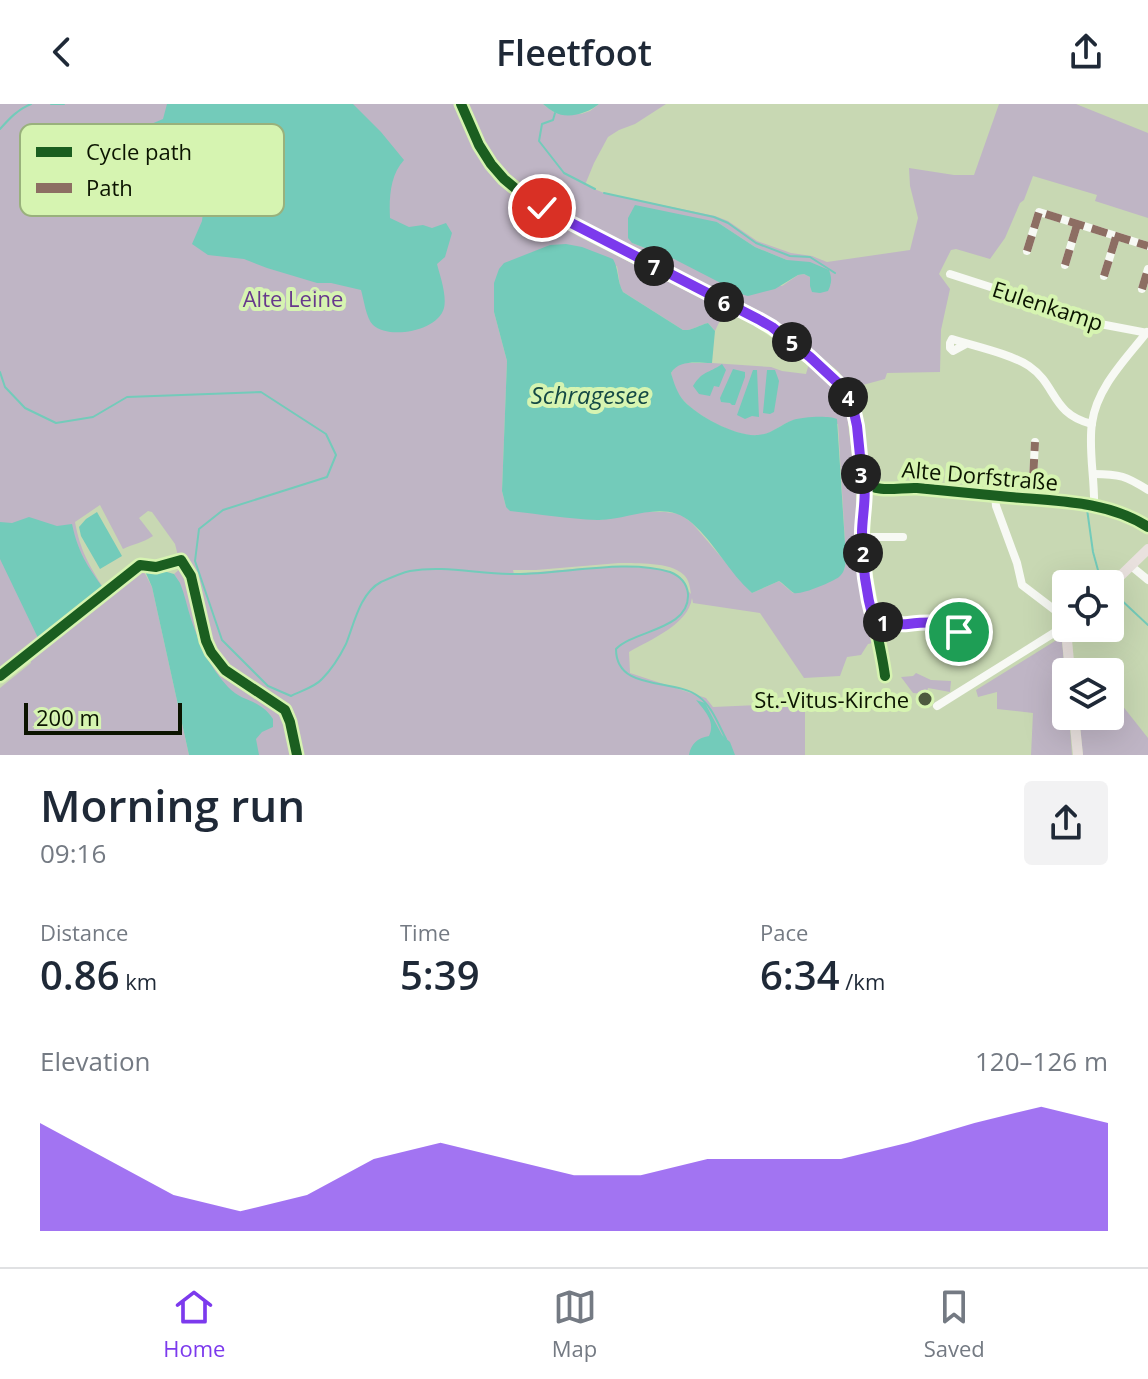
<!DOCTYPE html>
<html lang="en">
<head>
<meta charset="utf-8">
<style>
	:root { --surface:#fff; --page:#f2f2f3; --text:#1f2937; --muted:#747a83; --line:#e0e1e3; --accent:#7c3aed }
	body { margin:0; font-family:"Open Sans",sans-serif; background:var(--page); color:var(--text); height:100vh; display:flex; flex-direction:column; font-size:30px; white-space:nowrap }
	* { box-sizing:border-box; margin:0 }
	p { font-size:26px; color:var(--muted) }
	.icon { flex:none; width:44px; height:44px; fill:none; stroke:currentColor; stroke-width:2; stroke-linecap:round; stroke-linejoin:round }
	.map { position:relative; height:651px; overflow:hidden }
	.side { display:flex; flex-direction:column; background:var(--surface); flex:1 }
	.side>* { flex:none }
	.controls { position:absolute; left:1052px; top:466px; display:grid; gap:16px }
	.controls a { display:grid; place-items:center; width:72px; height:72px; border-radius:8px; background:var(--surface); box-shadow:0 8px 32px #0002; font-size:40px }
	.scale { position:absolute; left:24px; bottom:20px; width:158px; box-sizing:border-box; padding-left:8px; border:4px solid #0b1400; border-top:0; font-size:22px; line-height:28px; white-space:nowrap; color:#0b1400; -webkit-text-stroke:6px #d6f4b1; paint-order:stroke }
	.pin { position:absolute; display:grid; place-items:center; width:68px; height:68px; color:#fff; margin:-34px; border:4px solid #fff; border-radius:50%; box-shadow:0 2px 8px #0007 }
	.km { position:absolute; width:40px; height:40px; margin:-20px; border-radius:50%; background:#222; color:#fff; font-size:22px; line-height:40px; text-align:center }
	.round { display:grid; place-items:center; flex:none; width:84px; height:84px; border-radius:8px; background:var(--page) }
	.summary { display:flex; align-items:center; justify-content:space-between; height:136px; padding:0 40px }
	h1 { font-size:44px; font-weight:600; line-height:60px }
	.metrics { display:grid; grid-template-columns:repeat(3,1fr); gap:12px; height:136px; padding:8px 40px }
	.metrics div { display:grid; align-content:center }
	.metrics b { font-size:40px; font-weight:600 }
	.metrics small { font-size:22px; font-weight:400 }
	.metrics p { font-size:22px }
	.chart { height:224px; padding:16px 40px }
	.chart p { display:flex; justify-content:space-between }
	.chart svg { width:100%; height:144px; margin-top:8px; fill:var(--accent); opacity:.7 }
	header { display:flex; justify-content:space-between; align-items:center; height:104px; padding:0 40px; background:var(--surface); font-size:36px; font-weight:600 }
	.tabs { display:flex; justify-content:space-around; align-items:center; height:112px; border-top:2px solid var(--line); background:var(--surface); font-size:22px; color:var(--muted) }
	.tabs a { display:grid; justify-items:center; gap:4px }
	.tabs .on { color:var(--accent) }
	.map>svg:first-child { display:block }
</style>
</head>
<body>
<header><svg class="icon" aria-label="back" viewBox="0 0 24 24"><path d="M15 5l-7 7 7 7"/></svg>Fleetfoot<svg class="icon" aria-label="share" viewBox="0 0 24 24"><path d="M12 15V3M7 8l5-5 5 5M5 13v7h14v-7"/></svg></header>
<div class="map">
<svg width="1148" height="651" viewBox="0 0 1148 651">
	<rect width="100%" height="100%" fill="#c8d8b3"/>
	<g fill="#bfb5c5" fill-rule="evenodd">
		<path d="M0,0H458L502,78L541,107L727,202L715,227L708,219C699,221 692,227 683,226L623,188L620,182L617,162L494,208L507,257L502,387L506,403L599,416L642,408H665L680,410L692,419L752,489L779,477L793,489C817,483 825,481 844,466L846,455L838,320C826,319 806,314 795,316C783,318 771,332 755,332C734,331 698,313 684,297C676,289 673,279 671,269L675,263L681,259H712L771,263L782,267L806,270L810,256L831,274L843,290L851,309L861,384L860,414L877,538L868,540L861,551L847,553L840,572L804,574L760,509L693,499L692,494C688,521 651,535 629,548L630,569L706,594L713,603L805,599V651H197L178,477L174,470L181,464L175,440L152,408L148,407L139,414L153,432C143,439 133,440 123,445L100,401L75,418C80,446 89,461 104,485L0,563ZM619,459C638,460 669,457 684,471C689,476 690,483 691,490C685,484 684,476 676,471C649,455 549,468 514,470L513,466H536Z"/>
		<path d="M464,0H543L555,9L581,10L590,7L599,0H666L635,20L619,26L608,33L594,59L585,81L604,89L715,112L728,117L757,137L791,149L812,152L827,158L910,146L918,114L910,82L909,64L954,71H974L999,0H1076L1148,29V114L1095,97L1097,91L1033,72L1024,96L1020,99L1005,134L990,155L956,145L951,146L939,170L950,185L941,226L940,268L887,269L885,275L848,285L795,237L545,103C520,85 497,68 482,41C475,28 470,13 464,0ZM717,118L755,143L787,156L831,181L810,182V173L804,170L798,171L782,182L674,155L632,139Z"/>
		<polygon points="141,462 152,483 189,651 0,651 0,584 31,559 29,551"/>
		<polygon points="1055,537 1062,537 1066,583 1066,612 1069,612 1072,651 1031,651 1033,609 997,605 997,588 978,593 976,586"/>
		<polygon points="916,569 931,576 951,577 950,588 928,584 926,590 913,589 901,573 913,572"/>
		<polygon points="1110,586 1148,634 1148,651 1083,651 1079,612 1110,612"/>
	</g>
	<g fill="#73cbba">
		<path d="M167,0H353L381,28L404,56C390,71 389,94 390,114L409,123L423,121L432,124L446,119L452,129L445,153L437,160C440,172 447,191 444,204C438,227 389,236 373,221C366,214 364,196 361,186L331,179H317L267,164L244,155L208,151L192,140L202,117L206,82L181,55L153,54L118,60L109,42L120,27L144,23L163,15Z"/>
		<path d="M543,0H599C588,9 568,16 554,8C550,6 547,3 543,0Z"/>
		<path d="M635,101L717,118L755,143L787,156L810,158L829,166C832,174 832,179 828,187L820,189L812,188L810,182V173L804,170L798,171L775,185L748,192L744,191L674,155L632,139L628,134V114Z"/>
		<path d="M566,140L582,143L613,155C619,165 617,178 623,188L683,226C692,227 699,221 708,219L715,227L712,259C698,259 679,255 671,269C674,279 677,289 684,297C699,313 737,333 758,331C772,330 780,321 793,316C802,313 828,311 837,315L846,455C845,462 845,468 839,473C832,478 802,491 794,489C790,487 783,479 779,477L752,489C729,469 715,439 692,419C664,394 628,417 597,416C568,415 539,410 510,407L506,403L502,387L507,257L494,208V179L499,165L504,159L550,141Z"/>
		<path d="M722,260L726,266L719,283L714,282L710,292L699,290L693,282C703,266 708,270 722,260Z"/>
		<polygon points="733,265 745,268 745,273 735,301 732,301 730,299 721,298 720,294"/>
		<polygon points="753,266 757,266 759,313 752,312 745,315 737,311"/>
		<polygon points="767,266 775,266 779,277 774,308 770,310 763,309"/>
		<polygon points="97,408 122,452 100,465 81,432 79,423 86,415"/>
		<path d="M29,413L57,422L72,420C78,448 87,462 104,485L38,534L0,455V418L12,419Z"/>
		<path d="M160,466L174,470L180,479C185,491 187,503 191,515C199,539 210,564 228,583C243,599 259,594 273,615V623L262,628L256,635L259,651H189L152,483L145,467Z"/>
		<path d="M696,596L705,599L722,631L730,638L735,651H689C691,640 697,634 709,632C716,618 705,607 696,596Z"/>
	</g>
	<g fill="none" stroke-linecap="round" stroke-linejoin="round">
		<g stroke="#73cbba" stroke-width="2">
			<polyline points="51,0 64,0"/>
			<polyline points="555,9 553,16 542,20 539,37 564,69 595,85"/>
			<path d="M0,25C9,15 18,5 31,0"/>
			<polyline points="604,89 714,113 728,119 756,139 790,152 810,153 835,169"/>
			<path d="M0,268L5,283L25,304L56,319L93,313L127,293L261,288L326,330L336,351L327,373L223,406L199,425L195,457L222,536L268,582L291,592C301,587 315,583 322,575C332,565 340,552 346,540C354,520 360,489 381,478C390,474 401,469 410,467C444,461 478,470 513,470C559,471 626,454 670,468C680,472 687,479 688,490C690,526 634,526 616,545C616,588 674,574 698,592C712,602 718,620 726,635"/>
			<polyline points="1087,405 1093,448 1101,477"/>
			<polyline points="1117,492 1148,521"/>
		</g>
		<g stroke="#f7f9f4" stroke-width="8">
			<path d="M461,0L479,41L491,60L504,75L528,95L581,125L758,215L793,239L833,273L846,289L855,313L862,372L864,378C864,405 861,433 864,460C868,498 880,534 885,572"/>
			<polyline points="1027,147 1039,108 1148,142"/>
			<polyline points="1065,161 1077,121"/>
			<polyline points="950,170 1009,189 1051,206 1095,219 1148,229"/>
			<polyline points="1104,172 1116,133"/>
			<polyline points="1142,185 1148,165"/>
			<path d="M966,240L953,247L950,244V239L952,235C974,242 1011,250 1029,262C1057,281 1051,310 1092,320"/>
			<path d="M1093,370C1120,370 1126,372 1148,386"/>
			<path d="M864,378C877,390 901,383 917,384C948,387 979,390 1010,393C1057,397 1108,397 1148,423"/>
			<polyline points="995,391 996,402 1017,459 1022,481 1064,513"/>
			<polyline points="1032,395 1035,338"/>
			<path d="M1094,402C1095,376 1088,344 1092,319C1097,283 1126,255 1147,228"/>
			<polyline points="862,433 903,433"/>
			<polyline points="1131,462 1148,476"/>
			<path d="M874,518C885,518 897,521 908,520C926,518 944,516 959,528"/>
			<polyline points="937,602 1057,527 1068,526"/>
		</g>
		<g stroke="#e9e1de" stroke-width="10">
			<polyline points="1110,482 1148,445"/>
			<polyline points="1069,524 1067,536 1070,568"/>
			<polyline points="1074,612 1078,651"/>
		</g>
		<g stroke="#8d6e63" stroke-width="8" stroke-dasharray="16 8" stroke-linecap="butt">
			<polyline points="1027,147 1039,108 1148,142"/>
			<polyline points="1065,161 1077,121"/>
			<polyline points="1104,172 1116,133"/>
			<polyline points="1142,185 1148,165"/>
			<polyline points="1032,395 1035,338"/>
		</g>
		<g stroke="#d6f4b1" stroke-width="15">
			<g id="cycleway">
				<path d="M461,0L479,41L491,60L504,75L528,95L581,125L758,215L793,239L833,273L846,289L855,313L862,372L864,378C864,405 861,433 864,460C868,498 880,534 885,572"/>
				<path d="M864,378C877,390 901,383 917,384C948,387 979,390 1010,393C1057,397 1108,397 1148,423"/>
				<polyline points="0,572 140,461 156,463 181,456 191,472 206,537 211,548 225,566 285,606 290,618 297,651"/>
			</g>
		</g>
		<use href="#cycleway" stroke="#1b5e20" stroke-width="10"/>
	</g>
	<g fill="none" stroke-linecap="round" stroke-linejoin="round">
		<g stroke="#fff" stroke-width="16">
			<path id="route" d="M542,104L758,215L772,223L810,253L839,280L853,304L857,322L862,372C868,388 862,411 862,429C862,459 866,489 874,518C885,519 897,521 908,520C926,518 945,516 959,528"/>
		</g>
		<use href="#route" stroke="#7c3aed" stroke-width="10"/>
	</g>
	<circle fill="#4d593f" stroke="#d6f4b1" stroke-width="3" cx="925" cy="595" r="8"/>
	<g text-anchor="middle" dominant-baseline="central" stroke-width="8" stroke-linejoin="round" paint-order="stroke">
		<g font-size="22" fill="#67388c" stroke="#d6f4b1">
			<text x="293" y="194">Alte Leine</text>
		</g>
		<g font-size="22" fill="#0b1400" stroke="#d6f4b1">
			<text transform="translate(1048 201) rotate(18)">Eulenkamp</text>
			<text transform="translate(980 371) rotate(5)">Alte Dorfstraße</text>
		</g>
		<g font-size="22" fill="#0b1400" stroke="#d6f4b1" text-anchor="end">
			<text x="909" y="595">St.-Vitus-Kirche</text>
		</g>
		<g font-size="24" font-style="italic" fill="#144945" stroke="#d6f4b1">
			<text x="590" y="290">Schragesee</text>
		</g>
	</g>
	<rect x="20" y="20" width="264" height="92" rx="12" fill="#d6f4b1" stroke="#99b17c" stroke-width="2"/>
	<rect x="36" y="43" width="36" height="10" fill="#1b5e20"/>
	<rect x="36" y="79" width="36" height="10" fill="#8d6e63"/>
	<g font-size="22" fill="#0b1400">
		<text x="86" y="56">Cycle path</text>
		<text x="86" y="92">Path</text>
	</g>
</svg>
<div class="controls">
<a><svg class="icon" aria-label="locate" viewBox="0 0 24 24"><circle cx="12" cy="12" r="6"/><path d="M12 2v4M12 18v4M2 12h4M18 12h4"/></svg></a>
<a><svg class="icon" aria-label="layers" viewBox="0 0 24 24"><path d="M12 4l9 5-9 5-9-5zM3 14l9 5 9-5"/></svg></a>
</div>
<div class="scale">200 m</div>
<div class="pin" style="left:959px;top:528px;background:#1e9e55"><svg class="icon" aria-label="arrive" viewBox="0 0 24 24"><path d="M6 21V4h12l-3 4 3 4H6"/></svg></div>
<div class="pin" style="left:542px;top:104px;background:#d93025"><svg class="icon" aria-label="check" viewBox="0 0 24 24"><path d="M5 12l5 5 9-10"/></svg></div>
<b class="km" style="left:883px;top:518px">1</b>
<b class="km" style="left:863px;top:449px">2</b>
<b class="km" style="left:861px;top:370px">3</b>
<b class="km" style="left:848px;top:293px">4</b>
<b class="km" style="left:792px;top:238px">5</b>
<b class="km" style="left:724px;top:198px">6</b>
<b class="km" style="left:654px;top:162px">7</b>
</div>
<section class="side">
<div class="summary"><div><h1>Morning run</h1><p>09:16</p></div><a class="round"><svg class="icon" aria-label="share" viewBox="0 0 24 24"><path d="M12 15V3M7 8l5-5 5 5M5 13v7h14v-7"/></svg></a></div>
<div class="metrics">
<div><p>Distance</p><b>0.86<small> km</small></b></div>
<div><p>Time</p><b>5:39</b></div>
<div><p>Pace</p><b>6:34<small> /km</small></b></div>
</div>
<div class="chart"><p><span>Elevation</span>120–126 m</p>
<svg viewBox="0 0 160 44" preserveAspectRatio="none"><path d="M0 44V11L10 22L20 33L30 38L40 33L50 22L60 17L70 22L80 27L90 27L100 22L110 22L120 22L130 17L140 11L150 6L160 11V44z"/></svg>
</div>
</section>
<nav class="tabs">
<a class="on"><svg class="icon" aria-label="home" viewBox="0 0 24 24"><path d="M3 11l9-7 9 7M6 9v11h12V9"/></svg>Home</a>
<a><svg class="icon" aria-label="map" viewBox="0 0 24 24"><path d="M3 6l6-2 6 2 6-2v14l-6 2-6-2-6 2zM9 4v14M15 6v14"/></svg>Map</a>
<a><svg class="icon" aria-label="saved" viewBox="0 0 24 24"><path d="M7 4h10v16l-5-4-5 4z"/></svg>Saved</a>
</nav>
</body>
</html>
